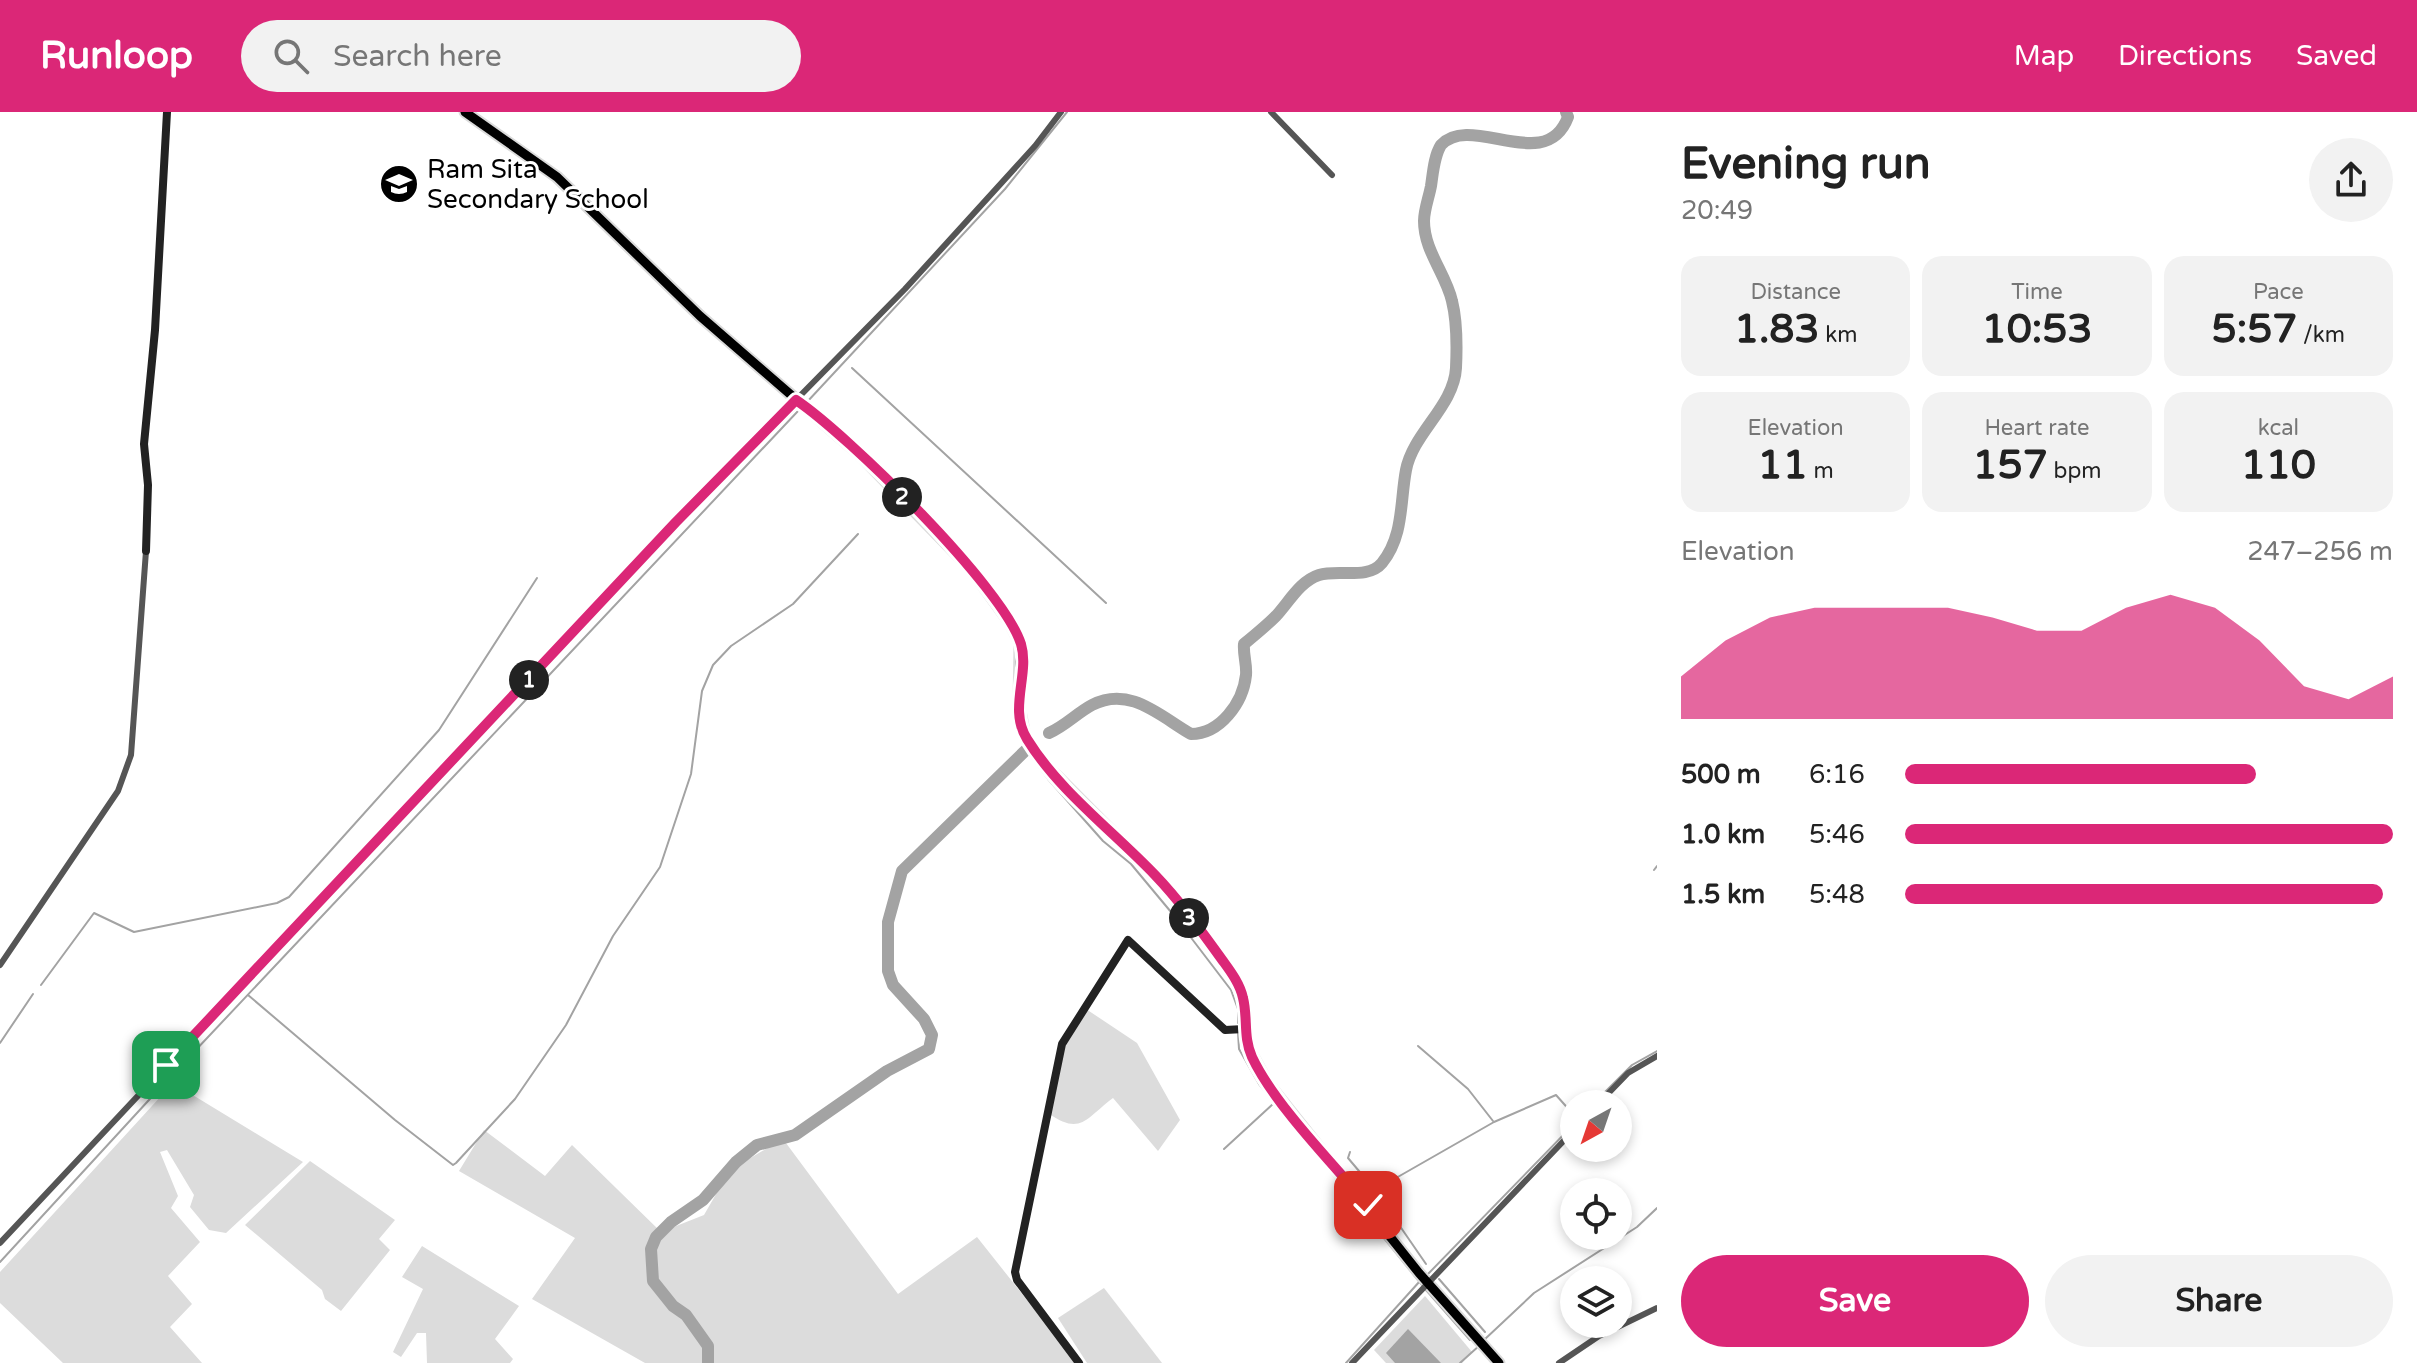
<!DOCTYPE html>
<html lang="en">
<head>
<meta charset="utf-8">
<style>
	:root { --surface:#fff; --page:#f2f2f2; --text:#222; --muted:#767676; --accent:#db2777 }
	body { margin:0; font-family:"Varela Round",sans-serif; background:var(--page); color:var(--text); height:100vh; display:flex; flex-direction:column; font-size:30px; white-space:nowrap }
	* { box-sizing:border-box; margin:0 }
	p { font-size:26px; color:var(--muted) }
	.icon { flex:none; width:44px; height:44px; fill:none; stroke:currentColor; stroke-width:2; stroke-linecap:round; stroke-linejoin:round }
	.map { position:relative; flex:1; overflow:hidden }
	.panel { display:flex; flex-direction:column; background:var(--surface); width:760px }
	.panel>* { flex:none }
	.needle { width:52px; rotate:220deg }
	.controls { position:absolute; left:1560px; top:978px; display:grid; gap:16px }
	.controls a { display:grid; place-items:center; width:72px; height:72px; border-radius:50%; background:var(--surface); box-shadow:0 4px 12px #0003; font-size:40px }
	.pin { position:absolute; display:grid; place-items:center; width:68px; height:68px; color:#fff; margin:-34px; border-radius:16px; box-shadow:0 4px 12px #0006 }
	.km { position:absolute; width:40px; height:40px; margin:-20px; border-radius:50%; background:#222; color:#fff; font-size:22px; line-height:40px; text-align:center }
	.round { display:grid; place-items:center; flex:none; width:84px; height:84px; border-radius:42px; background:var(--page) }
	.headline { display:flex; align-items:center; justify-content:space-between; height:136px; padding:0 24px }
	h1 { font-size:44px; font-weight:700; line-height:60px }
	.stats { display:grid; grid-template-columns:repeat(3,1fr); gap:12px; height:136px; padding:8px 24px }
	.stats div { display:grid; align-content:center; border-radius:20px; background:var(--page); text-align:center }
	.stats b { font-size:40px; font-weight:700 }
	.stats small { font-size:22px; font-weight:400 }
	.stats p { font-size:22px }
	.chart { height:224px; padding:16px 24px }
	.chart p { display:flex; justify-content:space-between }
	.chart svg { width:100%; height:144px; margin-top:8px; fill:var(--accent); opacity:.7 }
	.button { display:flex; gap:16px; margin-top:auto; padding:16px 24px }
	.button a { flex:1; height:92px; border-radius:48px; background:var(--accent); color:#fff; font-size:32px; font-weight:700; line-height:92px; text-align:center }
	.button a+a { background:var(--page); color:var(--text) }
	ul { padding:0 24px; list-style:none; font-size:26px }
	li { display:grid; grid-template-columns:128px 96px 1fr; align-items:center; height:60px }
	li i { height:20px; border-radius:10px; background:var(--accent) }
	header { display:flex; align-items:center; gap:48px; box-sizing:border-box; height:112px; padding:0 40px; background:var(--accent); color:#fff }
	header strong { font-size:38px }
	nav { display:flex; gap:44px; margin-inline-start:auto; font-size:28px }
	.search { width:560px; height:72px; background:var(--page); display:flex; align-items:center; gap:20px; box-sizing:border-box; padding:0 28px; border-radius:44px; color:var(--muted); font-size:30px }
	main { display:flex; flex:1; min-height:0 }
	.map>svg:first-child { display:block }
</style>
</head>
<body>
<header>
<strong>Runloop</strong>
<div class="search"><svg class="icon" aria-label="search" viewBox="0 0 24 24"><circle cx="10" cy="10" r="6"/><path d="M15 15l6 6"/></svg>Search here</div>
<nav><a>Map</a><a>Directions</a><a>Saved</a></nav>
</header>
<main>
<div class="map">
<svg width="1657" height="1251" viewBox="0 0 1657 1251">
	<rect width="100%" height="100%" fill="#fff"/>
	<g fill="#dcdcdc">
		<path d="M1086,897L1137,931L1180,1008L1158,1039L1113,986C1085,1007 1081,1024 1048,1001L1062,932Z"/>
		<polygon points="173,971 303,1050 226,1121 209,1118 190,1095 194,1083 167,1038 160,1040 178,1084 171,1096 200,1130 168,1164 192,1192 170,1215 202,1251 63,1251 0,1191 0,1160"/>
		<polygon points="484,1018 545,1064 572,1033 661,1120 704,1103 730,1058 783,1027 898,1182 977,1125 1077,1251 645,1251 532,1187 575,1126 459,1059"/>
		<polygon points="310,1049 395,1108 379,1127 390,1138 341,1199 325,1187 322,1178 245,1113"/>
		<polygon points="422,1134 519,1194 495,1227 513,1247 510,1251 427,1251 426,1221 417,1221 401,1245 393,1240 423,1177 402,1165"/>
		<polygon points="1104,1176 1162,1251 1087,1251 1058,1206"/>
		<polygon points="1425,1184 1472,1240 1462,1251 1386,1251 1374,1238"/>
	</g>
	<polygon fill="#a3a3a3" points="1408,1217 1441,1251 1395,1251 1386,1241"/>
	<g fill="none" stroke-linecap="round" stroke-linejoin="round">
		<g stroke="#a3a3a3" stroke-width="2">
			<polyline points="852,256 1106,491"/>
			<polyline points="807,290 1005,77 1067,0"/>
			<polyline points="1026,638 1048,667 1103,729 1131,752 1176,806 1231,878 1238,897 1238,911"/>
			<polyline points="1654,758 1657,754"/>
			<polyline points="41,873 94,801 134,820 277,791 289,785 439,618 537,466"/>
			<polyline points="248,883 395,1008 453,1053 456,1051 515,987 566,913 613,824 660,755 691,662 702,579 713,553 731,534 793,492 858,422"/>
			<polyline points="1238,921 1239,937 1259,972 1422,1173"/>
			<polyline points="0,931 33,882"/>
			<polyline points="1418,934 1468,977 1493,1009"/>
			<polyline points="176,959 798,299"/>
			<polyline points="1593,992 1632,953 1657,939"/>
			<polyline points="1224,1037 1273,992"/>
			<polyline points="1350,1040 1348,1046 1375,1078 1426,1152"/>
			<polyline points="1375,1078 1494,1010 1556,983 1572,1001"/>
			<polyline points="0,1150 171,964"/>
			<polyline points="1428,1162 1574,1012"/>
			<polyline points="1439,1167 1485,1220"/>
			<polyline points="1426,1178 1470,1228"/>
			<polyline points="1484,1228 1534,1181 1637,1115 1657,1096"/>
			<polyline points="1346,1251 1420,1169"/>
			<polyline points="1460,1251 1480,1233"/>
		</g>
		<g stroke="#a3a3a3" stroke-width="12">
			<path d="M1049,621C1065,614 1077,601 1092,593C1130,573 1161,605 1191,622C1220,622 1243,591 1246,563C1247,552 1243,543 1244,532C1255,523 1266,514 1276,504C1289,490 1300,469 1319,463C1338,457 1368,468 1382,451C1404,424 1400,389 1406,358C1413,321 1454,294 1456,256C1457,235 1457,209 1452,189C1446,162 1424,139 1424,109C1424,98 1429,85 1431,74C1433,61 1434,44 1441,33C1471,0 1546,64 1568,5L1566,0"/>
			<polyline points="708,1251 708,1234 686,1203 673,1194 653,1169 651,1137 656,1125 671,1110 703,1088 736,1050 757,1033 795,1023 887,959 929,937 932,923 924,907 893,873 888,859 888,810 902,759 1026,638"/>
		</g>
		<g stroke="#dbdbdb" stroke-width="13">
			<polyline id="primary" points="465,0 557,65 700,204 858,341 971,457 1010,511 1020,531 1019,594 1025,624 1042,649 1158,766 1223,849 1236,867 1243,885 1248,935 1267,970 1419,1161 1499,1251"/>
		</g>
		<g stroke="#555" stroke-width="6">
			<polyline points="1271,0 1332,63"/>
			<polyline points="0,853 118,679 131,643 146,439"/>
			<polyline points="1598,992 1628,961 1657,944"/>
			<polyline points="0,1131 676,410 905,177 1035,34 1061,0"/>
			<polyline points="1352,1251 1574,1018"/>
			<polyline points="1559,1251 1599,1224 1657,1196"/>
		</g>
		<g stroke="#222" stroke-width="8">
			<polyline points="146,439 148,373 144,332 155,218 167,0"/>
			<polyline points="1079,1251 1017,1168 1015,1160 1062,932 1128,828 1225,918 1244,917"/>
		</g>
		<use href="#primary" stroke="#000" stroke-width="9"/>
	</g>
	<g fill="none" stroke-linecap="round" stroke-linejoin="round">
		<g stroke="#fff" stroke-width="16">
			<path id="route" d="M166,953L676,410L796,288C848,323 1003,475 1021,532C1030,562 1008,597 1027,627C1059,679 1113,719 1155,763C1180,789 1202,820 1223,849C1231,860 1240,872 1243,886C1248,906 1243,925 1252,945C1274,992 1333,1052 1368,1093"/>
		</g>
		<use href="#route" stroke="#db2777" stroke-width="10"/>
	</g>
	<defs>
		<g id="school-disc" transform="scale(2)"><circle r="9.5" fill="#000" stroke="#fff"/><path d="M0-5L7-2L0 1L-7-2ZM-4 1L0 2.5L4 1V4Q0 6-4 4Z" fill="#fff"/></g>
	</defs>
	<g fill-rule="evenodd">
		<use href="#school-disc" x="399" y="72"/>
	</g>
	<g text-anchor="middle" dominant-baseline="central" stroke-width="6" stroke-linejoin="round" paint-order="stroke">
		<g font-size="26" fill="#000" stroke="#fff" text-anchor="start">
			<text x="427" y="57">Ram Sita<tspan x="427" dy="30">Secondary School</tspan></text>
		</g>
	</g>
</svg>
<div class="controls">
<a><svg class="needle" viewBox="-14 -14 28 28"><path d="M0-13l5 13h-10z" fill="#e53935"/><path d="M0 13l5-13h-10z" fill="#767676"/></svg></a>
<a><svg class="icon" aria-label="locate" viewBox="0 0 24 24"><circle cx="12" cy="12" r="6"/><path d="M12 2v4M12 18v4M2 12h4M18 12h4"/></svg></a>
<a><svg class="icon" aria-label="layers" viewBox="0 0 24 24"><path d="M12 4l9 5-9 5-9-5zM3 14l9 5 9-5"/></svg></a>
</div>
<div class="pin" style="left:166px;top:953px;background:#1e9e55"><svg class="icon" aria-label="arrive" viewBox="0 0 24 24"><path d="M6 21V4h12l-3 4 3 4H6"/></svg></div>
<div class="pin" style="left:1368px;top:1093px;background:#d93025"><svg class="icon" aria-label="check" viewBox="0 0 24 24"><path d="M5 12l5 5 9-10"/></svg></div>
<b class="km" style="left:529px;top:568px">1</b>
<b class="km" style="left:902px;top:385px">2</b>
<b class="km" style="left:1189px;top:806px">3</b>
</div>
<section class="panel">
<div class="headline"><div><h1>Evening run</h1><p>20:49</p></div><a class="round"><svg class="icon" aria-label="share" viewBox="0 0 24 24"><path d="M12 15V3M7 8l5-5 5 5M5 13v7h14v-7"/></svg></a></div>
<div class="stats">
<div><p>Distance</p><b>1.83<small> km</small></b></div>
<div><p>Time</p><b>10:53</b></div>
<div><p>Pace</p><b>5:57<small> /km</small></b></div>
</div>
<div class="stats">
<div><p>Elevation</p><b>11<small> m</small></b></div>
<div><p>Heart rate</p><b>157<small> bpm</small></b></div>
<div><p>kcal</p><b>110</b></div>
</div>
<div class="chart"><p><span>Elevation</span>247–256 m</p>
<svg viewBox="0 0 160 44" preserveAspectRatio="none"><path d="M0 44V31L10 20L20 13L30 10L40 10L50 10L60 10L70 13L80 17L90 17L100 10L110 6L120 10L130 20L140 34L150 38L160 31V44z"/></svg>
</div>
<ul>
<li><b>500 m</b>6:16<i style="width:72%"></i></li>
<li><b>1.0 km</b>5:46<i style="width:100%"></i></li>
<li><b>1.5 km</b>5:48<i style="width:98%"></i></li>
</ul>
<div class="button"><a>Save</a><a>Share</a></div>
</section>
</main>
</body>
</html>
